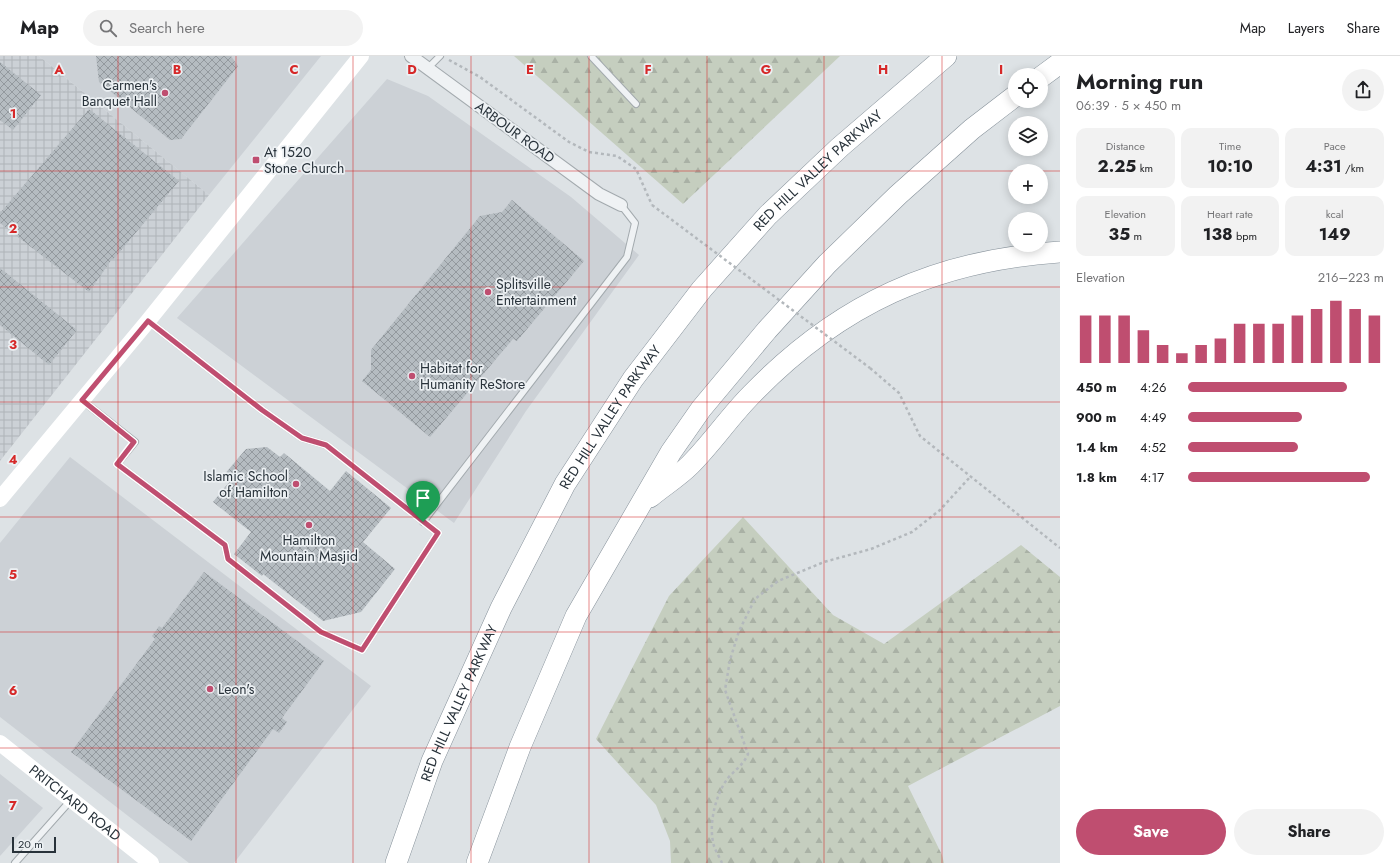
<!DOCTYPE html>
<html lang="en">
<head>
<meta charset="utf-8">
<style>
	:root { --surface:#fff; --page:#f2f2f2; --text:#202124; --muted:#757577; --line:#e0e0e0; --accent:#bf4e70 }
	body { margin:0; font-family:Jost,sans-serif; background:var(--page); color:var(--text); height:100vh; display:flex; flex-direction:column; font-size:15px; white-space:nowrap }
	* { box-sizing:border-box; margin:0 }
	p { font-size:13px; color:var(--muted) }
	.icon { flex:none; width:22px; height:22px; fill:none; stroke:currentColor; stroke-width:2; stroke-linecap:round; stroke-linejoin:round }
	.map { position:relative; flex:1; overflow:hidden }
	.sheet { display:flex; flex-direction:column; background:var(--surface); width:340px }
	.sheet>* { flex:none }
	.buttons { position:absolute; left:1008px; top:12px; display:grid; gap:8px }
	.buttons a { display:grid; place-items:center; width:40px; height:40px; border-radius:50%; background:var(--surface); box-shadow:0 2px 10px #0003; font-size:20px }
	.scale { position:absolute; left:12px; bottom:10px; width:44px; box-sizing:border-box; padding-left:4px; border:2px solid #28323a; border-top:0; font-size:11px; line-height:14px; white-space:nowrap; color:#28323a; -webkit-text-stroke:3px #ecf0f3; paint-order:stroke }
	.pin { position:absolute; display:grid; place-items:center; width:34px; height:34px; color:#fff; margin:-41px -17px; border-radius:50% 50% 50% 0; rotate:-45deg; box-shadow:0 0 4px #0007 }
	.pin .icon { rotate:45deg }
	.round { display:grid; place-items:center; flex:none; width:42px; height:42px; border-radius:21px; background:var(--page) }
	.head { display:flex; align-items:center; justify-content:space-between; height:68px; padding:0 16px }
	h1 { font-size:22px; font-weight:700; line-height:30px }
	.figures { display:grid; grid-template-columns:repeat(3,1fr); gap:6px; height:68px; padding:4px 16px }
	.figures div { display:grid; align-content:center; border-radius:10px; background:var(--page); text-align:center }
	.figures b { font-size:17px; font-weight:700 }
	.figures small { font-size:11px; font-weight:400 }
	.figures p { font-size:11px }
	.chart { height:112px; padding:8px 16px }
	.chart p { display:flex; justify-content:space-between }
	.chart svg { width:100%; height:72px; margin-top:4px; stroke:var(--accent); stroke-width:6 }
	.action { display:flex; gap:8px; margin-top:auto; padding:8px 16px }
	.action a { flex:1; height:46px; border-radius:24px; background:var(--accent); color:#fff; font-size:16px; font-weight:700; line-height:46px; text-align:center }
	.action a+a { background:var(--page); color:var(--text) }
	ul { padding:0 16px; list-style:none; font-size:13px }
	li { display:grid; grid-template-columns:64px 48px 1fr; align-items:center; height:30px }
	li i { height:10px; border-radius:5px; background:var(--accent) }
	header { display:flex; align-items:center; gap:24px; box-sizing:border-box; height:56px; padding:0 20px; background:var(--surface); border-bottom:1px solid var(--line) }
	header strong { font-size:19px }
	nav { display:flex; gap:22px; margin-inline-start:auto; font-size:14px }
	.search { width:280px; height:36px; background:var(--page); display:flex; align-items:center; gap:10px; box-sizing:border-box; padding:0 14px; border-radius:22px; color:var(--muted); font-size:15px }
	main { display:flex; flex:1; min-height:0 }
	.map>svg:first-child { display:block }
</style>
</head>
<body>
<header>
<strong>Map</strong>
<div class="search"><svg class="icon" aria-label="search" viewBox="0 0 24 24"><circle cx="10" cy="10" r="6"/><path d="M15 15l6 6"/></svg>Search here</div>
<nav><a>Map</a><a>Layers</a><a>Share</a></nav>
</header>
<main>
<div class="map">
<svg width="1060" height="807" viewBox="0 0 1060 807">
	<defs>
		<pattern id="industrial-grid" width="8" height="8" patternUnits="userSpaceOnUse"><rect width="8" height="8" fill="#ccd1d6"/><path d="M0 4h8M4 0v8" fill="none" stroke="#afb4b8"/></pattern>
		<pattern id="forest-firs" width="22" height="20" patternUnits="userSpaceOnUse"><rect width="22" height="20" fill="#c5cebf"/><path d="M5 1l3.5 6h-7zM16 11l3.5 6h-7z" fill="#a9b1a5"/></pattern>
		<pattern id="building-cross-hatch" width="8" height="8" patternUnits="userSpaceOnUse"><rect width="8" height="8" fill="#b5bcc1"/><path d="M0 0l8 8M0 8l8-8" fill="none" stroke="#93999e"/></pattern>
	</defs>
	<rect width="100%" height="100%" fill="#dde2e5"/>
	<g fill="#ccd1d6">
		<polygon points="39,0 321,0 209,139"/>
		<polygon points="387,23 428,40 571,141 639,199 526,355 454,467 177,262"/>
		<polygon points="70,401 371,630 234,807 189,807 0,661 0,487"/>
		<polygon points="0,718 43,752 0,800"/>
	</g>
	<polygon fill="url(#industrial-grid)" points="0,0 39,0 209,139 0,405"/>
	<g fill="url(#forest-firs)">
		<polygon points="514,0 840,0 683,148"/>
		<polygon points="743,461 833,559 884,588 1021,489 1060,521 1060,650 908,730 942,799 944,807 671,807 670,785 656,749 596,683 669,540"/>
	</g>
	<g fill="url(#building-cross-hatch)">
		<polygon points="96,0 231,0 238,10 181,83 170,84 99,26"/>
		<polygon points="0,6 41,39 13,74 0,64"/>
		<polygon points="89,53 179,125 113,204 112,203 89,236 0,167 0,157"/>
		<polygon points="512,144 584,205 517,285 513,283 430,381 362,325 371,314 371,294 480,160 502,156"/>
		<polygon points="0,212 77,274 49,309 0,269"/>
		<polygon points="267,391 280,401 284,397 330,435 346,415 391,452 363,486 395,513 361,556 323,565 263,518 262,520 234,498 251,476 213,446 230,425 223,420 246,393"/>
		<polygon points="204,516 324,605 282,662 287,666 279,677 273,673 191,785 71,696 155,583 152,580 159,570 162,572"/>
	</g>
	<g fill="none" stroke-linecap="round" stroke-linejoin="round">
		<g stroke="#a3aaae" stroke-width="8">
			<g id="lane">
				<polyline points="591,0 636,48"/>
				<polyline points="428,12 440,0"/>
				<polyline points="83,345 135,386 117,408 225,489 228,503 321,576 362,594 438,477 326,389 302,382 262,354 148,265"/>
				<polyline points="423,466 627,201 635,167 621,149"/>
				<polyline points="15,807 71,744"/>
			</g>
		</g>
		<g stroke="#a3aaae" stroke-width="14">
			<polyline id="street" points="411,0 599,138 621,149"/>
		</g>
		<g stroke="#86919a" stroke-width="22">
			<g id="highway">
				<polyline points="1041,21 1060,7"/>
				<path d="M650,441C663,430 678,421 690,409C712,387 730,360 752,338C839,248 936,204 1060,196"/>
				<path id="s2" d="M396,807L432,705L501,552L565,428L633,323L702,233L768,159L840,91L946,0"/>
				<polyline points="477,807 520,691 576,560 671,396 701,353 767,274 827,208 898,139 972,73 1015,40"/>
			</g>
		</g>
		<g stroke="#b3b8bc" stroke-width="2.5" stroke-dasharray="3 3" stroke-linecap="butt">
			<polyline points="449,4 480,21 569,86 589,96 617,100 636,113 652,149"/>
			<polyline points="870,312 899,337 920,380 1060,492"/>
			<path d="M722,807C720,802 716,796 714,790C708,770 715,739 728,722C735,714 744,708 748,698L725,634L730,604L739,575L755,543L778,525L824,506L871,493L912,476L940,454L971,420"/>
		</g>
		<use href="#lane" stroke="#eff2f4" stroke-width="6"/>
		<use href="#street" stroke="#eff2f4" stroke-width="12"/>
		<g stroke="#fff" stroke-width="16">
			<polyline points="0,443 148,265 361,0"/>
			<path id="s1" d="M0,687L151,807"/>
		</g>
		<use href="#highway" stroke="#fff" stroke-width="21"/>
		<polyline stroke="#b3b8bc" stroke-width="2.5" stroke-dasharray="3 3" stroke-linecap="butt" points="652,149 870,312"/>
	</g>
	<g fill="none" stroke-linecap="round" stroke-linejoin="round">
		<g stroke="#fff" stroke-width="8">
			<polygon id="route" points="148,265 262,354 302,382 326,389 438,477 362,594 321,576 228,503 225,489 117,408 134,386 82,344"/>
		</g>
		<use href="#route" stroke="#bf4e70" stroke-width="5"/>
	</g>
	<path fill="none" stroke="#d62828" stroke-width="1" stroke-opacity="0.55" d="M118,0V807M236,0V807M353,0V807M471,0V807M589,0V807M707,0V807M824,0V807M942,0V807M0,115H1015M1041,115H1060M0,231H1060M0,346H1060M0,461H1060M0,576H1060M0,692H1060"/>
	<g fill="#bf4e70" stroke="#ecf0f3" stroke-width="1.5">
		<circle cx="165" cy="37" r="4"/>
		<rect x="252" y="100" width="8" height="8" rx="2"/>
		<circle cx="488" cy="236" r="4"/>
		<circle cx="412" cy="320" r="4"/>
		<circle cx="296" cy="428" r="4"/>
		<circle cx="309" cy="469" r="4"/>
		<circle cx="210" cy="633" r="4"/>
	</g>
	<g text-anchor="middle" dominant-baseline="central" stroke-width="3.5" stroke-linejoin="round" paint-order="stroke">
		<g font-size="14" fill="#28323a" stroke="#ecf0f3" text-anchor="start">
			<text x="157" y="29" text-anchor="end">Carmen's<tspan x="157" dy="16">Banquet Hall</tspan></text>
			<text x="264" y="96">At 1520<tspan x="264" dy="16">Stone Church</tspan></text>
			<text x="496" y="228">Splitsville<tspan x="496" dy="16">Entertainment</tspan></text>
			<text x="420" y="312">Habitat for<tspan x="420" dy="16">Humanity ReStore</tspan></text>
			<text x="288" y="420" text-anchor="end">Islamic School<tspan x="288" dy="16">of Hamilton</tspan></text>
			<text x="309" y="484" text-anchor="middle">Hamilton<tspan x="309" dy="16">Mountain Masjid</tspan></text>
			<text x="218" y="633">Leon's</text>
		</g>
		<g font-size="14" fill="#28323a" stroke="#ecf0f3">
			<text transform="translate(515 76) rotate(36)">ARBOUR ROAD</text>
			<text stroke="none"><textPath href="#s2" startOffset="820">RED HILL VALLEY PARKWAY</textPath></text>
			<text stroke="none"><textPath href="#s2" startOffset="496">RED HILL VALLEY PARKWAY</textPath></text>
			<text stroke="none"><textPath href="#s2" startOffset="172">RED HILL VALLEY PARKWAY</textPath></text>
			<text stroke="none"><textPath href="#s1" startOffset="96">PRITCHARD ROAD</textPath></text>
		</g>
	</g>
	<g font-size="13" text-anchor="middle" font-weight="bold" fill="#d62828" stroke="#ecf0f3" stroke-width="3.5" stroke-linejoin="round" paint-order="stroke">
		<text x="59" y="18">A</text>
		<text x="177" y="18">B</text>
		<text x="294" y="18">C</text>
		<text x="412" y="18">D</text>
		<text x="530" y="18">E</text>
		<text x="648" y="18">F</text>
		<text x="766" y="18">G</text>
		<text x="883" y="18">H</text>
		<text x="1001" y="18">I</text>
		<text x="13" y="62">1</text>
		<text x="13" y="177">2</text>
		<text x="13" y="293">3</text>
		<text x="13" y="408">4</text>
		<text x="13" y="523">5</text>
		<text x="13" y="639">6</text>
		<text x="13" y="754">7</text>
	</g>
</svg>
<div class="buttons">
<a><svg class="icon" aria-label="locate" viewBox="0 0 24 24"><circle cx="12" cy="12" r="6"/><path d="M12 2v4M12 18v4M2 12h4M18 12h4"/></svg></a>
<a><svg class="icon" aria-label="layers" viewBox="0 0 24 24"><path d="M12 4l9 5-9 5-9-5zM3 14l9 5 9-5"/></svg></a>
<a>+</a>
<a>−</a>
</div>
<div class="scale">20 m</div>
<div class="pin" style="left:423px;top:466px;background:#1e9e55"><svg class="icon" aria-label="arrive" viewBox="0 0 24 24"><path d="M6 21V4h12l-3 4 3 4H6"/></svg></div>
</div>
<section class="sheet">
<div class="head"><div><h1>Morning run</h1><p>06:39 · 5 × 450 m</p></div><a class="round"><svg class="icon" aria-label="share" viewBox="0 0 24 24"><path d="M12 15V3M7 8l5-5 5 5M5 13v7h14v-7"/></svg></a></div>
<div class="figures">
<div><p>Distance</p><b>2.25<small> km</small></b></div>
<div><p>Time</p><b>10:10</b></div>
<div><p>Pace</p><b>4:31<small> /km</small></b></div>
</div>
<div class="figures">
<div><p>Elevation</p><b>35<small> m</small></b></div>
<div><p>Heart rate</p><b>138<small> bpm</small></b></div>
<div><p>kcal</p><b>149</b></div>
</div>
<div class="chart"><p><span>Elevation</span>216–223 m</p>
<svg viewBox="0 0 160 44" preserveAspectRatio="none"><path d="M5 44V15M15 44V15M25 44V15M35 44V24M45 44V33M55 44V38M65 44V33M75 44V29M85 44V20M95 44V20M105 44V20M115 44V15M125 44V11M135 44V6M145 44V11M155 44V15"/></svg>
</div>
<ul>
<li><b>450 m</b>4:26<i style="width:81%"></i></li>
<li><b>900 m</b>4:49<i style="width:58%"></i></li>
<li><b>1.4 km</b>4:52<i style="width:56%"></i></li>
<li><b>1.8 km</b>4:17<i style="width:93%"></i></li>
</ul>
<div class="action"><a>Save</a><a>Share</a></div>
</section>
</main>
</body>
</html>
